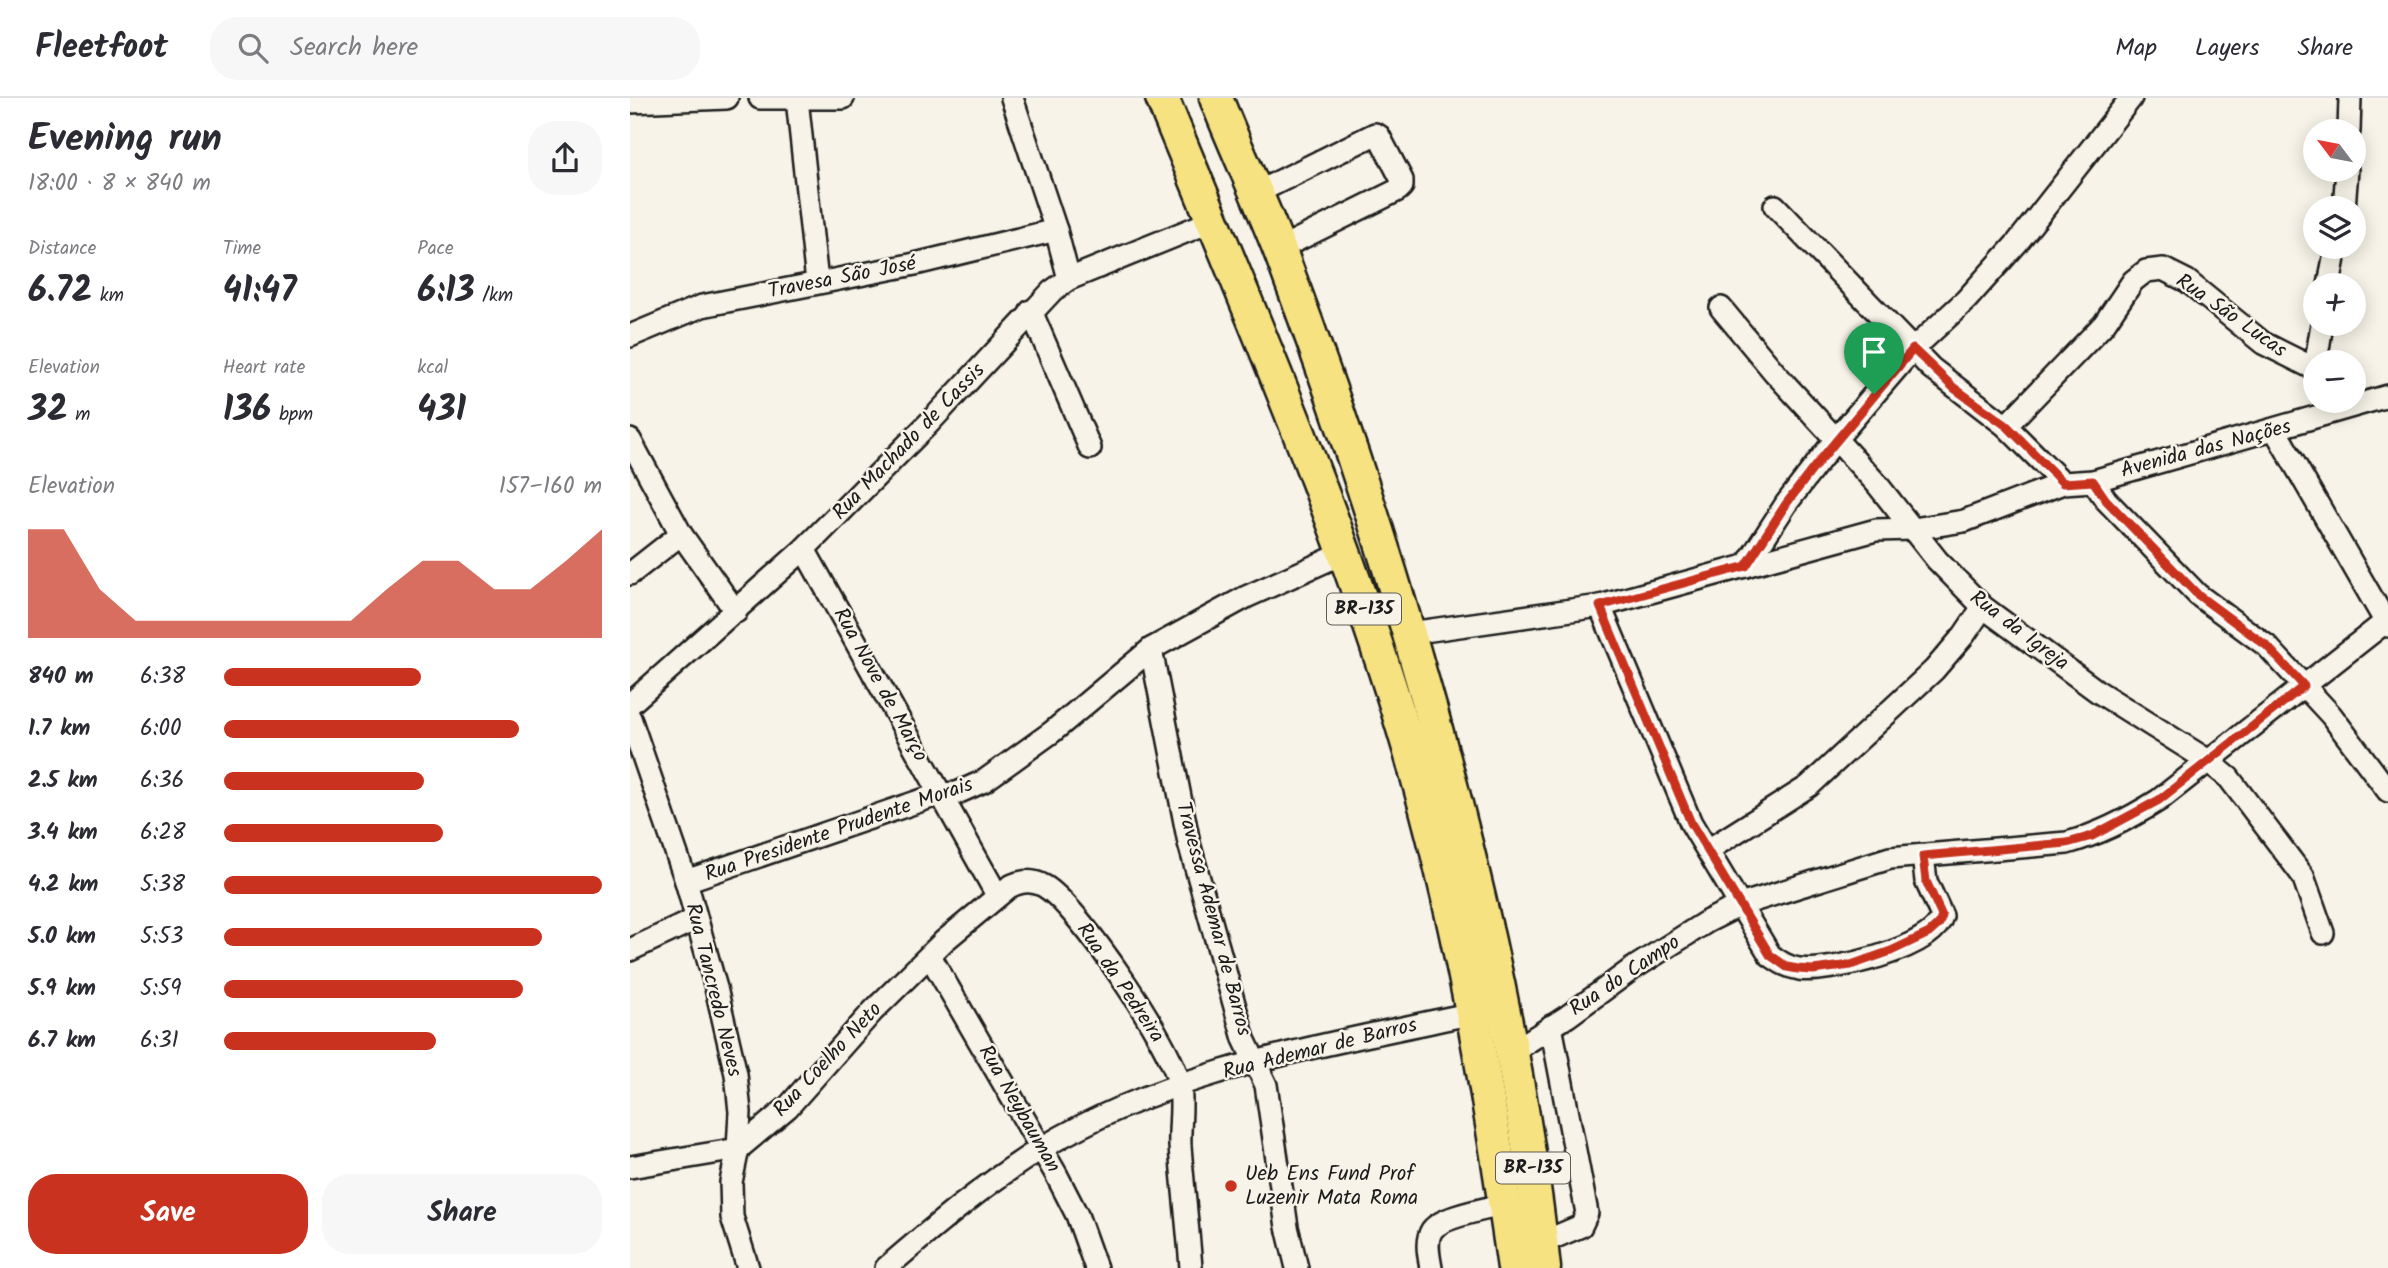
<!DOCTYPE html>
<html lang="en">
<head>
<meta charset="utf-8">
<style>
	:root { --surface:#fff; --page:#f7f7f7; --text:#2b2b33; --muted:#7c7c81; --line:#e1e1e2; --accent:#c8321e }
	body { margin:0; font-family:Kalam,sans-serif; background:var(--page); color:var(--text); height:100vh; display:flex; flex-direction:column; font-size:26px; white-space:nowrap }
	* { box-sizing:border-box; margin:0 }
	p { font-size:23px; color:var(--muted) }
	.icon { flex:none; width:38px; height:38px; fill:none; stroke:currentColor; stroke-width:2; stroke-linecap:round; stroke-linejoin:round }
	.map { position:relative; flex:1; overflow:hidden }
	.panel { display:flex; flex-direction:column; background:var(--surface); width:630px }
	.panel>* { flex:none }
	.needle { width:46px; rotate:302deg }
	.buttons { position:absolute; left:1673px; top:21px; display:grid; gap:14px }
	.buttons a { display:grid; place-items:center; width:63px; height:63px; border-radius:50%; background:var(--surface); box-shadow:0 4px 18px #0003; font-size:35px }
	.pin { position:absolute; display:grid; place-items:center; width:60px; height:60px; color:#fff; margin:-72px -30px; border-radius:50% 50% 50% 0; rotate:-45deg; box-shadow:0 0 7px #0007 }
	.pin .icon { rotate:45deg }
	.round { display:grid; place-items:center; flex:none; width:74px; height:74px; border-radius:28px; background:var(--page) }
	.overview { display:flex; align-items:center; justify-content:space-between; height:119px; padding:0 28px }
	h1 { font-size:38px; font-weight:700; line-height:52px }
	.figures { display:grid; grid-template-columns:repeat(3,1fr); gap:10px; height:119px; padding:7px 28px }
	.figures div { display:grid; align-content:center }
	.figures b { font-size:35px; font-weight:700 }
	.figures small { font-size:19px; font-weight:400 }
	.figures p { font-size:19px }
	.chart { height:196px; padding:14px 28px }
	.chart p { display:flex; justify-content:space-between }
	.chart svg { width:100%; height:126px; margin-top:7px; fill:var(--accent); opacity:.7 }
	.cta { display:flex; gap:14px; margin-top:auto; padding:14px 28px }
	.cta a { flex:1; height:80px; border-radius:28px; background:var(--accent); color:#fff; font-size:28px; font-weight:700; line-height:80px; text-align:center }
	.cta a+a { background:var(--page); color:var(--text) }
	ul { padding:0 28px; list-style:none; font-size:23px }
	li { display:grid; grid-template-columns:112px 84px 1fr; align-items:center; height:52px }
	li i { height:18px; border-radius:9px; background:var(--accent) }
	header { display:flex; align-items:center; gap:42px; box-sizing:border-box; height:98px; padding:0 35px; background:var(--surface); border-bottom:2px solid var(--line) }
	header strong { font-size:33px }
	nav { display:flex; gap:38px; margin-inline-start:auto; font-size:24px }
	.search { width:490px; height:63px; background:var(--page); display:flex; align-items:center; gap:18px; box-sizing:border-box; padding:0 24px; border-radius:28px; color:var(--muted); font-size:26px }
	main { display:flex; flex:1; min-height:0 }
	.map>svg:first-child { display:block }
</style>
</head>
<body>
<header>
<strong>Fleetfoot</strong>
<div class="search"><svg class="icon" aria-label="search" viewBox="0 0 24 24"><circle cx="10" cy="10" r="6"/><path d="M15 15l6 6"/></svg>Search here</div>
<nav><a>Map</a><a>Layers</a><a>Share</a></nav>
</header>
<main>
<section class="panel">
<div class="overview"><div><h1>Evening run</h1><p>18:00 · 8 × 840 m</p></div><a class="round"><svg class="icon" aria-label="share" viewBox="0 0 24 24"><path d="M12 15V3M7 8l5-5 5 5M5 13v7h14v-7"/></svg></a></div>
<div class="figures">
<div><p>Distance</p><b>6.72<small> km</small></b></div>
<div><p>Time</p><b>41:47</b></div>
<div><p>Pace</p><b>6:13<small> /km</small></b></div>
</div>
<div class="figures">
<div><p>Elevation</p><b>32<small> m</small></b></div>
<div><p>Heart rate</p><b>136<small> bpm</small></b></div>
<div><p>kcal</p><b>431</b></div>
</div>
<div class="chart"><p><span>Elevation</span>157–160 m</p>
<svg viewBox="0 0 160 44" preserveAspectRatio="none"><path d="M0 44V6L10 6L20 27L30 38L40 38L50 38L60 38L70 38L80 38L90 38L100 27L110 17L120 17L130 27L140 27L150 17L160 6V44z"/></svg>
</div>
<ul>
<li><b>840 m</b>6:38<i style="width:52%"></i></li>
<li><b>1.7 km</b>6:00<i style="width:78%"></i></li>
<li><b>2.5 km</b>6:36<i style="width:53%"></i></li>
<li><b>3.4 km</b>6:28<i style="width:58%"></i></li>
<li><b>4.2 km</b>5:38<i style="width:100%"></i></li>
<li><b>5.0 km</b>5:53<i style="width:84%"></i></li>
<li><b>5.9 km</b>5:59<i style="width:79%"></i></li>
<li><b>6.7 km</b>6:31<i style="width:56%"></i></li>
</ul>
<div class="cta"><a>Save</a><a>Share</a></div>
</section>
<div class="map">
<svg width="1758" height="1170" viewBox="0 0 1758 1170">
	<rect width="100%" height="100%" fill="#f7f3e8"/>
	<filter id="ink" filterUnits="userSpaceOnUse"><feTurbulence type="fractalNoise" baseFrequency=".0143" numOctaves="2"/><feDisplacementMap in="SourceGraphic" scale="14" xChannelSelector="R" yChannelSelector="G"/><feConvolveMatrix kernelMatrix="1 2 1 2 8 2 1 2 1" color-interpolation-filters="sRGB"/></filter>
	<g filter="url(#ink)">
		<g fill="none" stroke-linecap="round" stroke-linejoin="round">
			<g stroke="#1c1c1c" stroke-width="26">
				<g id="minor">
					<polyline points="130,0 213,0"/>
					<polyline points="382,0 426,132 439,181"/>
					<polyline points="167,1 187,184"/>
					<polyline points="0,4 97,0"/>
					<polyline points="1719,33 1720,0"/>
					<polyline points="626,95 745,36 749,38 772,82 772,88 768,92 649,151"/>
					<polyline points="1145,108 1301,270 1376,328 1433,385"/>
					<polyline points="1714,110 1717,72"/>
					<polyline points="1699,187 1706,149"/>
					<polyline points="1091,210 1145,275 1247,386 1307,462 1353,509 1467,593 1577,662 1599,680 1673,778 1693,835"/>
					<polyline points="401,213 460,350"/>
					<polyline points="0,238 72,208 285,166 426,132"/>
					<polyline points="1686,264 1692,226"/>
					<polyline points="1376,328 1474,226 1503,183 1516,173 1533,171 1557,183 1633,245 1685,271"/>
					<polyline points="1645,332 1758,528"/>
					<polyline points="0,342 51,436 106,514"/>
					<polyline points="1463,383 1476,402 1568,497 1637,548 1701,617 1758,693"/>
					<polyline points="174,451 367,797"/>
					<polyline points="1116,468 1156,406 1206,341 1283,251 1336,202 1387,145 1501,0"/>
					<polyline points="0,476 51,436"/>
					<path d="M970,508L1061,725L1140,857C1150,864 1157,869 1169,871C1199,875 1304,851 1312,818L1296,783L1293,758"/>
					<polyline points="780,535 970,508 1246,432 1283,431 1334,423 1433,385 1463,383 1758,298"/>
					<polyline points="521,551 559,745 614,941 636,987 657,1129 667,1170"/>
					<polyline points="0,606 174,451 300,324 422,193 439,181 582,123"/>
					<polyline points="0,620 56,783 86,890 106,976 110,1014 108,1051 101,1084 102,1119 118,1170"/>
					<polyline points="1078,752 1179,688 1304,572 1334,537 1353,509"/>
					<polyline points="56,783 310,696 327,695 354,683 422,634 521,551 616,499 714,455"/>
					<polyline points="0,852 66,821"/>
					<polyline points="300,858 426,1076 447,1117 466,1170"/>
					<path d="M882,954L938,918L1002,871L1078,823L1110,807L1260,760L1437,745C1470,736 1499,721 1529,702L1754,525"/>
					<path d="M0,1069L108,1051L158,1009L243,913L314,843L379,789C390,783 402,781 414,788C447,806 545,951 550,989C553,1008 549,1029 550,1048C553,1088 558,1129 561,1170"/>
					<polyline points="911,1145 951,1128 957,1115 921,928"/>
					<path d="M256,1170C305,1128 357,1084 412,1050C542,971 697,947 843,915"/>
					<path d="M801,1170C799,1158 795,1143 802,1132C812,1118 858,1111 875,1106"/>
				</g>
			</g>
			<g stroke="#1c1c1c" stroke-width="37">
				<g id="highway">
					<path d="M532,0C617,207 707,413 772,627C826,804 858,987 884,1170"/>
					<path d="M586,0C606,51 630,101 650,153C724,350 788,550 838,754C872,892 899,1029 914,1170"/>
				</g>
			</g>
			<use href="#minor" stroke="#f7f3e8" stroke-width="21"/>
			<use href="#highway" stroke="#f6e281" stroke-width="32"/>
		</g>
	</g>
	<g fill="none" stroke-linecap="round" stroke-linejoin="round" filter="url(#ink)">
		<g stroke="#fff" stroke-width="14">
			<polygon id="route" points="1283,251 1324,290 1377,328 1433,385 1463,383 1476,402 1568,497 1637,548 1674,588 1529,702 1462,738 1437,745 1293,758 1296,783 1312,818 1309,826 1299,835 1261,853 1221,867 1183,872 1168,871 1157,869 1140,857 1061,725 970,508 1116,468 1156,406 1182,372"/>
		</g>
		<use href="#route" stroke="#c8321e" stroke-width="9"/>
	</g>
	<circle fill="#c8321e" stroke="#f7f3e8" stroke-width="2.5" cx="601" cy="1088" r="7"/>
	<g text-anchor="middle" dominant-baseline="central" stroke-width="5" stroke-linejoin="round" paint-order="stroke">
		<g fill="#f7f3e8" stroke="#5e5c59" stroke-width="2">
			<rect x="697" y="495.5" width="74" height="31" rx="5"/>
			<rect x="866" y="1054.5" width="74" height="31" rx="5"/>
		</g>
		<g font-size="19" font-weight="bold" fill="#1c1c1c">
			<text x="734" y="511">BR-135</text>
			<text x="903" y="1070">BR-135</text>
		</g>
		<g font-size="21" fill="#1c1c1c" stroke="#f7f3e8">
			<text transform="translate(212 180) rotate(-11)">Travesa São José</text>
			<text transform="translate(1601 218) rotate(35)">Rua São Lucas</text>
			<text transform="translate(279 344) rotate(-46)">Rua Machado de Cassis</text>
			<text transform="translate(1576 351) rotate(-15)">Avenida das Nações</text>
			<text transform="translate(1389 533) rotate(37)">Rua da Igreja</text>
			<text transform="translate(250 587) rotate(61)">Rua Nove de Março</text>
			<text transform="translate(209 732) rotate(-19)">Rua Presidente Prudente Morais</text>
			<text transform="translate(583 821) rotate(75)">Travessa Ademar de Barros</text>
			<text transform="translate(995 878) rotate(-34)">Rua do Campo</text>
			<text transform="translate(490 885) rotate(56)">Rua da Pedreira</text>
			<text transform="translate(83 892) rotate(76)">Rua Tancredo Neves</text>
			<text transform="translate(690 951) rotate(-14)">Rua Ademar de Barros</text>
			<text transform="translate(198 962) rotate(-47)">Rua Coelho Neto</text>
			<text transform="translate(389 1011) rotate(60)">Rua Neybauman</text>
		</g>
		<g font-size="21" fill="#1c1c1c" stroke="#f7f3e8" text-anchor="start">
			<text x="615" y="1076">Ueb Ens Fund Prof<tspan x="615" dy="24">Luzenir Mata Roma</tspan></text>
		</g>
	</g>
</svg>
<div class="buttons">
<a><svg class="needle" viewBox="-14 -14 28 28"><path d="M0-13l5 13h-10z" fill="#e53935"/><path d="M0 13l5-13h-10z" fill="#7c7c81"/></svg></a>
<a><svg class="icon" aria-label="layers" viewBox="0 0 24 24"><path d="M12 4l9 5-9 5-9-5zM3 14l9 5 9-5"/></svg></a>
<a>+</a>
<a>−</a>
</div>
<div class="pin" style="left:1244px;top:296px;background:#1e9e55"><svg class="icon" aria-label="arrive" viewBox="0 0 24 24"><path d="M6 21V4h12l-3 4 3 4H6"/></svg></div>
</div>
</main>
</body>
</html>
